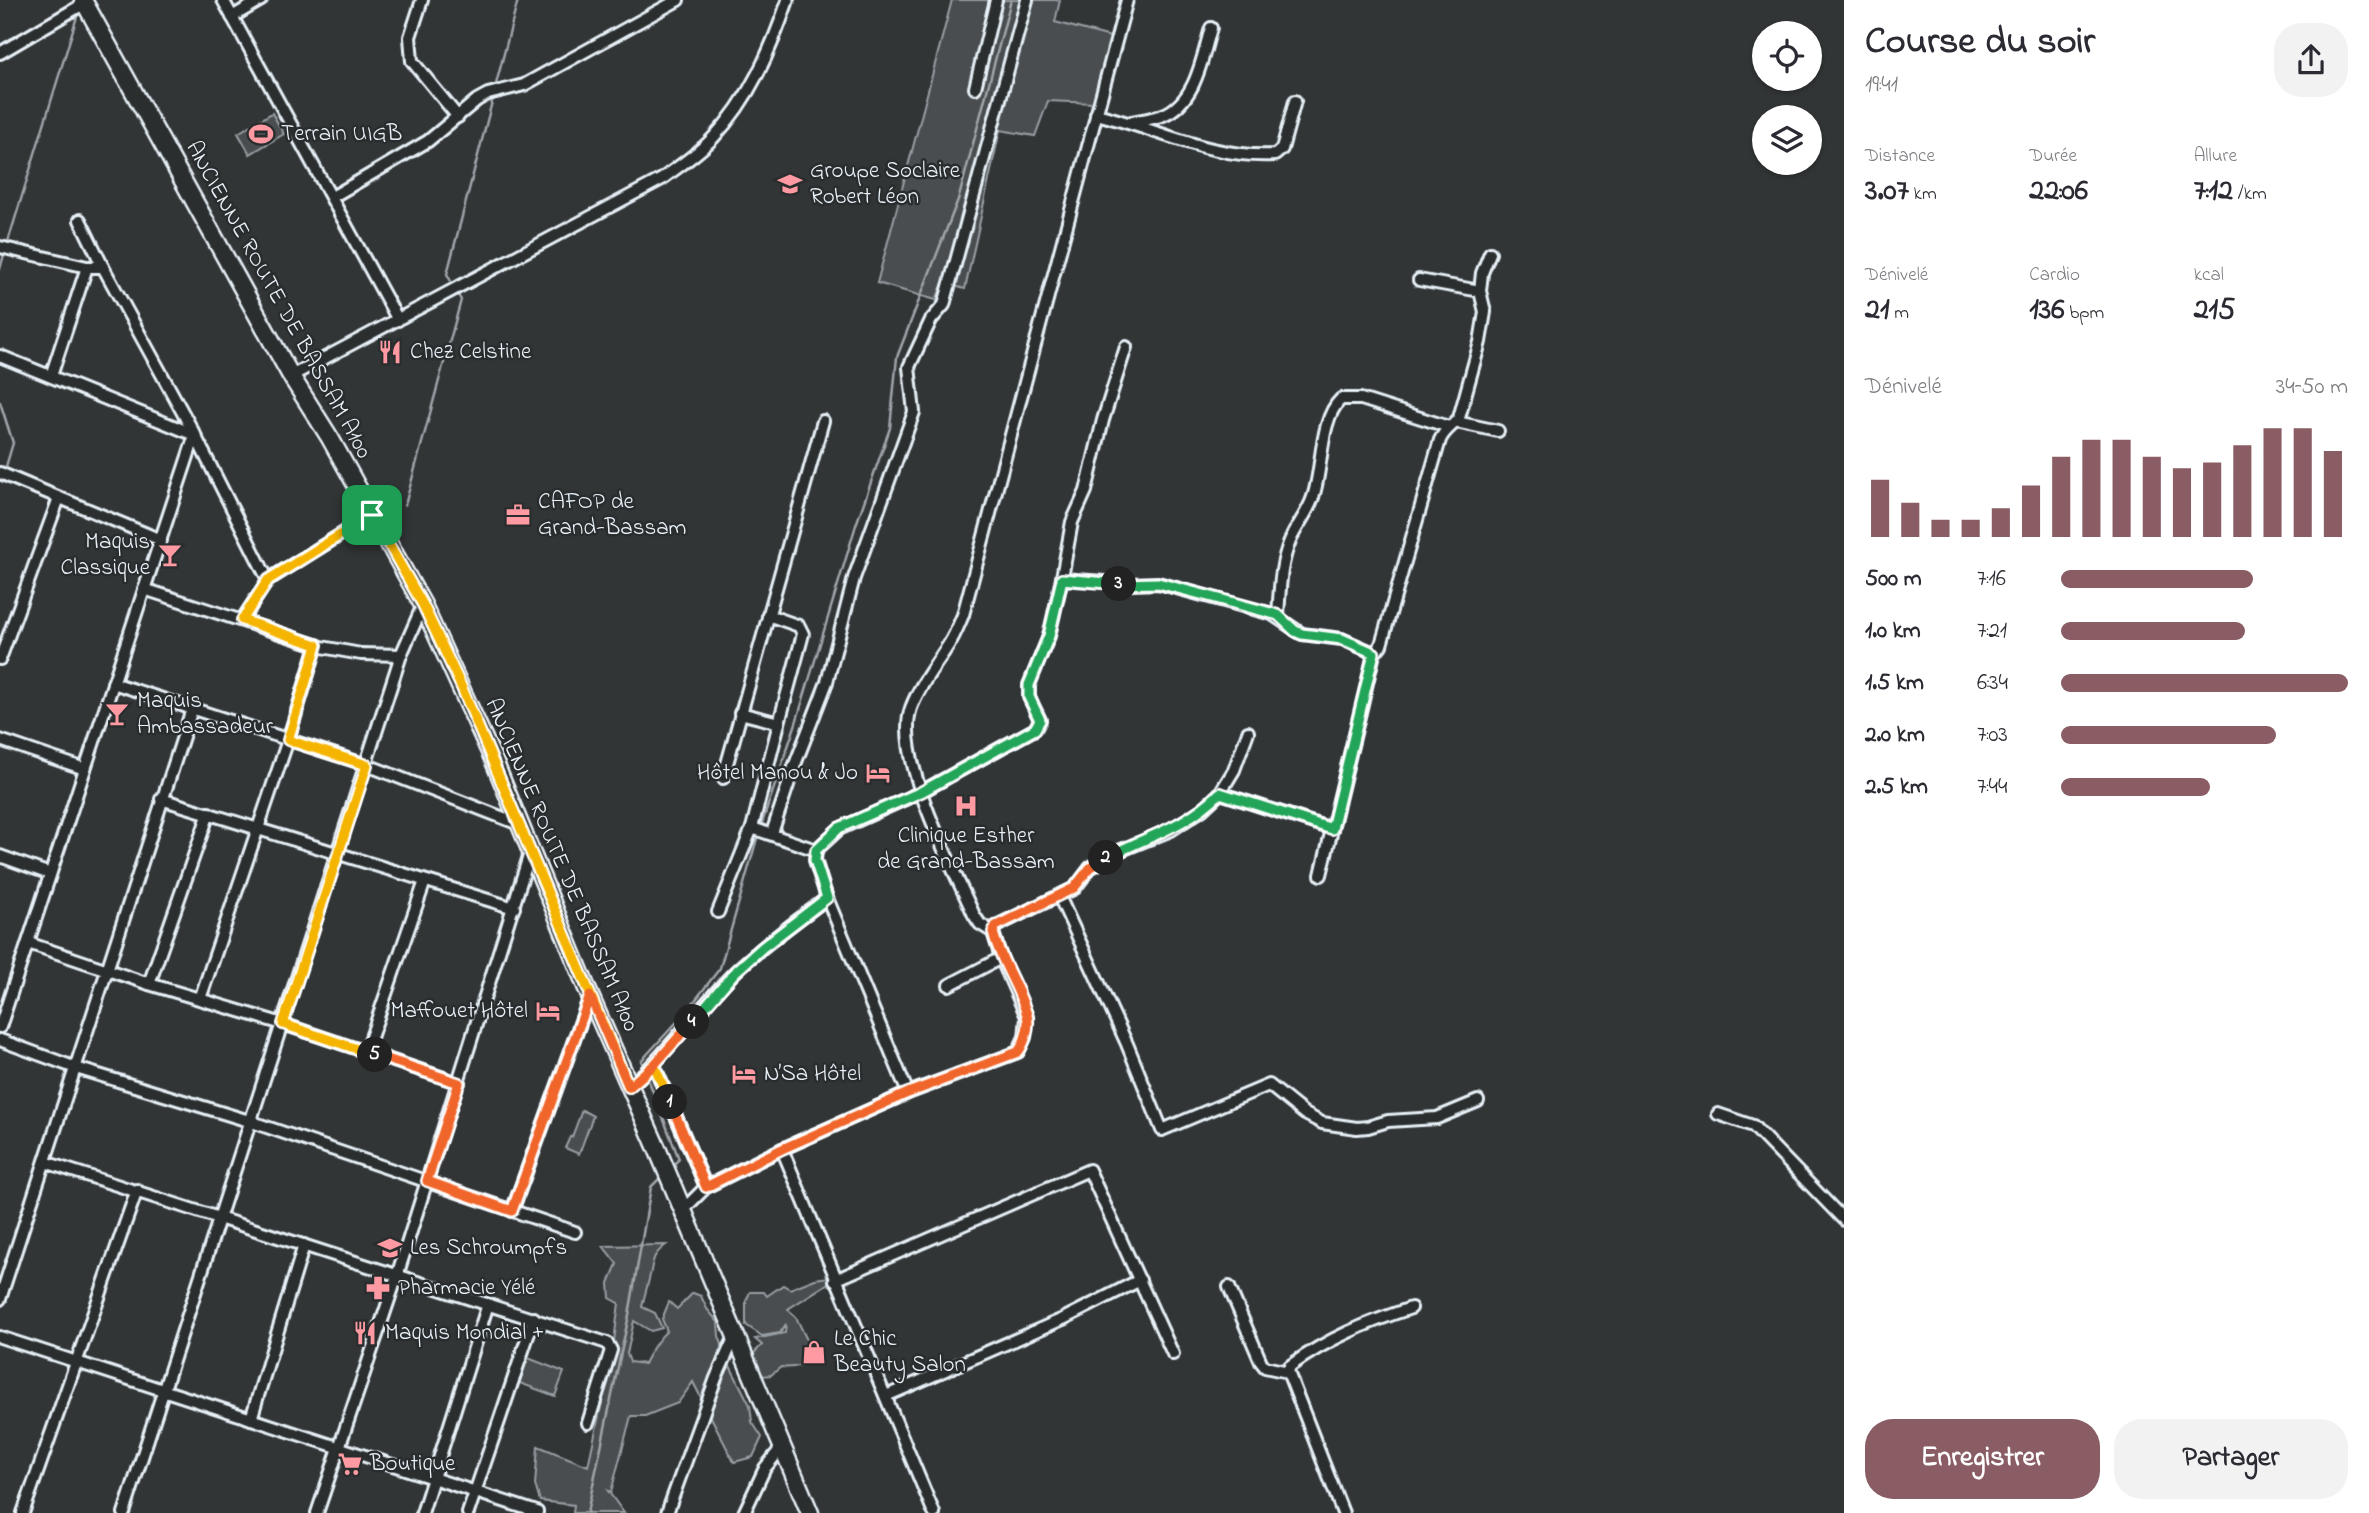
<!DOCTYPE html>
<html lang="fr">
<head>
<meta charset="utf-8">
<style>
	:root { --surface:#fff; --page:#f2f2f3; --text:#2b2b33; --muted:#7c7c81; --accent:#8a5d65 }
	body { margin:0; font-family:"Indie Flower",sans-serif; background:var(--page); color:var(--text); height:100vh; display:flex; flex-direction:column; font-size:26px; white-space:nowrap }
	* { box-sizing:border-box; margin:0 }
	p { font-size:23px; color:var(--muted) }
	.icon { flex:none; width:38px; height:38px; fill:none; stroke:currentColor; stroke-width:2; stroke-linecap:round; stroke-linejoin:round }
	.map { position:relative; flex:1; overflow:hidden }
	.panel { display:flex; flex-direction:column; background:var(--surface); width:525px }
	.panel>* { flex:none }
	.tools { position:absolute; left:1752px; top:21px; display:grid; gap:14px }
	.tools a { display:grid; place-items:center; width:70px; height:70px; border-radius:50%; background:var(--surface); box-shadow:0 2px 5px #0004; font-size:35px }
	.pin { position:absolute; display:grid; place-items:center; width:60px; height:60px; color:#fff; margin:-30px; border-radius:14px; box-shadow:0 4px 10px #0006 }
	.km { position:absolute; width:35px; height:35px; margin:-18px; border-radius:50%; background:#222; color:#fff; font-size:19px; line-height:35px; text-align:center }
	.round { display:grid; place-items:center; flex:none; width:74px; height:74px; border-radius:28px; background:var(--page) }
	.head { display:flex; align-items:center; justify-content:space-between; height:119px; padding:0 21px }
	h1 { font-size:38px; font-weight:700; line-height:52px }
	.stats { display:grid; grid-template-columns:repeat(3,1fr); gap:10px; height:119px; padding:7px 21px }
	.stats div { display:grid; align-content:center }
	.stats b { font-size:30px; font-weight:700 }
	.stats small { font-size:19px; font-weight:400 }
	.stats p { font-size:19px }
	.chart { height:196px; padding:14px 21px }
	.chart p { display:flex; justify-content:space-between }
	.chart svg { width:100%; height:126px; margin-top:7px; stroke:var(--accent); stroke-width:6 }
	.primary-button { display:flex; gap:14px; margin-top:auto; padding:14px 21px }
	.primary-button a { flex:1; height:80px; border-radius:28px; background:var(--accent); color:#fff; font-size:28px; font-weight:700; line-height:80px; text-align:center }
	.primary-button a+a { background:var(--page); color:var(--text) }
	ul { padding:0 21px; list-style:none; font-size:23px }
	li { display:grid; grid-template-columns:112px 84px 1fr; align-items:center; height:52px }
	li i { height:18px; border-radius:9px; background:var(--accent) }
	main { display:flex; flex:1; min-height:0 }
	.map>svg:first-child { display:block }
</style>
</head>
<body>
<main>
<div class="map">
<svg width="1844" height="1513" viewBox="0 0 1844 1513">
	<rect width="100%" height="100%" fill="#323536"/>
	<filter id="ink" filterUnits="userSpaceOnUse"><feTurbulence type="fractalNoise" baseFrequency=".0143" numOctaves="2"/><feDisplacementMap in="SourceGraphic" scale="14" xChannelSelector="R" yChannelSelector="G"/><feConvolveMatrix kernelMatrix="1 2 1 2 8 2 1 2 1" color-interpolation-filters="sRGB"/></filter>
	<g filter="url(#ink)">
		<g fill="#494d4f" stroke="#989fa4" stroke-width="2">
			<polygon points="952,0 1060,0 1055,22 1114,38 1094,103 1048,101 1035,136 1000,130 965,289 943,283 936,300 877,283"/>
			<polygon points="272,113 284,134 250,154 238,133"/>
			<polygon points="582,1110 593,1116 579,1154 565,1148 570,1137 572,1137"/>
			<path d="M666,1245C650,1257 654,1262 649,1279C647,1288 644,1297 642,1307L655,1313L662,1328L651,1331L634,1321L627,1354L630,1362L644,1364C648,1355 659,1337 667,1331L662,1319L669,1302L677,1309L693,1293L701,1296L707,1309L718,1322L719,1336L729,1364L750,1405L752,1422L762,1437L753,1457L734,1462L693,1382L678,1403L645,1416H631L611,1492L608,1491L624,1513H573L574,1505L540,1501L535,1485L538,1446L588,1466L612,1356L619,1303L610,1298L609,1283L617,1264L603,1246Z"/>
			<path d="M828,1277L830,1282L788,1309L797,1319L815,1357C805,1365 794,1369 781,1367L771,1375L762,1376L751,1356L762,1345L755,1339L785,1333L786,1324L780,1333L762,1336L746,1325V1301L750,1292H764L767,1296L783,1285L790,1289L815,1279Z"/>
			<polygon points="523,1356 564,1372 555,1396 514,1381"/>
		</g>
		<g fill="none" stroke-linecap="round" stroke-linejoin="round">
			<g stroke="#9fa5aa" stroke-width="2.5">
				<polyline points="495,88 518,0"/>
				<polyline points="7,245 79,10"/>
				<polyline points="0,269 5,251"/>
				<polyline points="454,287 447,274 493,98"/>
				<polyline points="0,402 13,443 4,473"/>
				<polyline points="405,505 461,300 457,293"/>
				<polyline points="760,829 796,723 856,525 890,428 897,357 959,197 1011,0"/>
				<polyline points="644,1066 641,1061 687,1011 720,968 758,835"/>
				<polyline points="647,1076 679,1159 672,1166"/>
				<polyline points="587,1513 629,1315 651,1187 663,1175"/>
			</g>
			<g stroke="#e8f1f8" stroke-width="16">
				<g id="minor">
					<polyline points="223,0 398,320"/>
					<polyline points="422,0 410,37 412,61 458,117"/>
					<polyline points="232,17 261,0"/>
					<polyline points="0,53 85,3"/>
					<polyline points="975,88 996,0"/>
					<path d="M1096,114C1155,128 1212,159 1275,155L1282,149L1295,101"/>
					<path d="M1131,122C1141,120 1153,119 1163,115C1196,102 1202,58 1211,28"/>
					<polyline points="332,197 428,141 477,100 488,94 524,85 678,0"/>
					<polyline points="80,220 103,267 195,435 268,580"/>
					<polyline points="0,247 87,267"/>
					<polyline points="1419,280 1480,291"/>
					<polyline points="0,356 195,435 0,1027"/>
					<polyline points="51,376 87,267 103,267"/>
					<path d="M291,376L662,179C679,166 698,154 713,138C750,99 771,50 788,0"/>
					<polyline points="1456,422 1498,431"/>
					<polyline points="0,473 161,540"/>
					<polyline points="1062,579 1133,584 1158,583 1272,614 1302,634 1342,639 1374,653"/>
					<polyline points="144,589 322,647 361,654 401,655"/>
					<polyline points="768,615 799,626 803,634 779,723"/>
					<path d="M1278,615C1280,590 1280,565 1290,541C1296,526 1308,513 1313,497C1323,469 1319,420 1341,399H1361L1449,427"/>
					<polyline points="242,620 268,580 372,515"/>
					<polyline points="0,659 59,498"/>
					<polyline points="113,683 367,765 519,824"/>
					<polyline points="0,740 85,769"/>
					<polyline points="723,778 823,421"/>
					<polyline points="1220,793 1332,829"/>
					<polyline points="161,799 514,908"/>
					<polyline points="752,828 816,850"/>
					<polyline points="772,833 794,767 827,682 854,578 914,412 909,367 931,320 944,305 1027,0"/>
					<polyline points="0,856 50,874"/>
					<path d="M1321,875L1374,654L1381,645L1440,440C1445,429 1452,427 1459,418L1480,342L1485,312L1480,291L1482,273L1490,253"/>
					<polyline points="1059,896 1127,1044 1162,1130 1269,1085 1305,1114 1322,1123 1357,1128 1368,1127 1388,1121 1437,1118 1478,1101"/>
					<polyline points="718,912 752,828 779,723 740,713"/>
					<polyline points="993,932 996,926 1075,888 1090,868 1119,851 1171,830 1203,809 1220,793 1234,770 1248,732"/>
					<polyline points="28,943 149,984 283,1024 459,1083"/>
					<polyline points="149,984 209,813"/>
					<polyline points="949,985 1001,958"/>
					<polyline points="200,999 288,740 317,645"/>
					<polyline points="0,1040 76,1068 249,1121 575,1232"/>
					<polyline points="366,1052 425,881"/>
					<polyline points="654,1065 706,1187"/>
					<path d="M629,1087C669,1052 698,1009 735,972C763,945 796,922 827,898"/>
					<polyline points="908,1093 827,898 815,860 816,850 839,829 921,792 1035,729 1040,720 1029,697 1029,685 1049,636 1061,583 1072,522 1086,491 1103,420 1126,347"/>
					<polyline points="1718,1114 1753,1126 1844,1220"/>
					<polyline points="782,1149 934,1513"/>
					<polyline points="45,1162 607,1343 611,1350 588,1423"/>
					<path d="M683,1210L706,1187L782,1149L908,1093L1018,1052L1025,1037L1027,1017L1001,958L993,932L980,924L974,915C953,868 894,757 911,708C920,684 936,665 949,644C955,635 959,624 963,615L1127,0"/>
					<polyline points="512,1211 590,996"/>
					<polyline points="835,1280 1089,1170 1173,1354"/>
					<polyline points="1229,1287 1261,1362 1265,1367 1288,1372"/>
					<polyline points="0,1299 192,709"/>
					<polyline points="0,1337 537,1512"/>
					<polyline points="886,1396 1063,1319 1140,1280"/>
					<polyline points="251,1419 304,1245"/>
					<polyline points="23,1513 137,1190"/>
					<polyline points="124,1513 401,655 423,605"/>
					<polyline points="317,1513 397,1276 530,853"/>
					<polyline points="422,1513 488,1304"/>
					<polyline points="468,1513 534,1318"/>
					<polyline points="667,1513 716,1378 736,1334"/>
					<polyline points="744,1513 765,1468 782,1447"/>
					<path d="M1343,1513L1288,1372L1290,1366C1329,1338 1366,1323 1411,1308"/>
				</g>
			</g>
			<g stroke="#e8f1f8" stroke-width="21">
				<polyline id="secondary" points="83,0 291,376 330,438 423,605 494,761 590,996 656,1146 810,1513"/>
			</g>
			<use href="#minor" stroke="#2a2d2e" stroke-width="10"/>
			<use href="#secondary" stroke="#2a2d2e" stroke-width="16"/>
		</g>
	</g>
	<g fill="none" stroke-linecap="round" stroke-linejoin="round" filter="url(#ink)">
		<g stroke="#fff" stroke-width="14">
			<polyline id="split-1" points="372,515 423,605 462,688 629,1087 654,1065 670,1102"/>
		</g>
		<g stroke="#fff" stroke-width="14">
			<path id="split-2" d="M670,1102L706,1187L782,1149L908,1093L1018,1052C1025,1043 1030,1026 1027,1015C1019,986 1000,961 993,932L996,926L1074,888L1090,868L1106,858"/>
		</g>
		<g stroke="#fff" stroke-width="14">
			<path id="split-3" d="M1106,858C1149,835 1183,829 1220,793L1332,829L1374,653L1342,639L1302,634L1295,631L1278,615L1212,597L1158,583L1119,584"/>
		</g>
		<g stroke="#fff" stroke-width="14">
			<polyline id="split-4" points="692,1022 734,973 763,947 827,898 815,860 816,850 839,828 921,792 1035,729 1040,720 1029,697 1029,685 1049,636 1062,579 1119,584"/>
		</g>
		<g stroke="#fff" stroke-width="14">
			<polyline id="split-5" points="375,1055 459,1083 427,1181 512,1211 590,996 629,1087 654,1065 692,1022"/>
		</g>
		<g stroke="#fff" stroke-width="14">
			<polyline id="split-6" points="372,515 268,580 242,620 317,645 288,740 367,765 283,1024 375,1055"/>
		</g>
		<use href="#split-1" stroke="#f5b400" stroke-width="9"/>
		<use href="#split-2" stroke="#f0652b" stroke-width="9"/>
		<use href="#split-3" stroke="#22a559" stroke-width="9"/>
		<use href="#split-4" stroke="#22a559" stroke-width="9"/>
		<use href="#split-5" stroke="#f0652b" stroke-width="9"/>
		<use href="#split-6" stroke="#f5b400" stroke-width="9"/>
	</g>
	<defs>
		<g id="stadium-bare" transform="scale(1.89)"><path d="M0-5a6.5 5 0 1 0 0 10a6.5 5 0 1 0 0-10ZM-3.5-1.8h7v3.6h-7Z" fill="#ff9aa2" stroke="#2a2d2e" stroke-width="2.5" paint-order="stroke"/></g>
		<g id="school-bare" transform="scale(1.89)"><path d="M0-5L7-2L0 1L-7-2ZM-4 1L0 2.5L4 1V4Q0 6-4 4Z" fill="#ff9aa2" stroke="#2a2d2e" stroke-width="2.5" paint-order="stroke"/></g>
		<g id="restaurant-bare" transform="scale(1.89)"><path d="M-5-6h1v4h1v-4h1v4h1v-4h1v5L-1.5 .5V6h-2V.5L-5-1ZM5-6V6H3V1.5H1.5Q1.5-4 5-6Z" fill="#ff9aa2" stroke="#2a2d2e" stroke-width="2.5" paint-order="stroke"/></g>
		<g id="office-bare" transform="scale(1.89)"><path d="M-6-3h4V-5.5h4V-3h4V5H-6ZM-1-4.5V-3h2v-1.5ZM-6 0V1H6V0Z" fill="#ff9aa2" stroke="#2a2d2e" stroke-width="2.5" paint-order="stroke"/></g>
		<g id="bar-bare" transform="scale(1.89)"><path d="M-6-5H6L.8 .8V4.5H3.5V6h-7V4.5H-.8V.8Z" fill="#ff9aa2" stroke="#2a2d2e" stroke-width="2.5" paint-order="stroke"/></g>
		<g id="hotel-bare" transform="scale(1.89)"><path d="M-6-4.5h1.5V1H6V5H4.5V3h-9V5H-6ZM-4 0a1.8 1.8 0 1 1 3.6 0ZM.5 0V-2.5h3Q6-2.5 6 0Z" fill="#ff9aa2" stroke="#2a2d2e" stroke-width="2.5" paint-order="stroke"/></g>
		<g id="hospital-bare" transform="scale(1.89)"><path d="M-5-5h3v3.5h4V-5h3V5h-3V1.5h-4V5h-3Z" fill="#ff9aa2" stroke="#2a2d2e" stroke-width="2.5" paint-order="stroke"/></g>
		<g id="pharmacy-bare" transform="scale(1.89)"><path d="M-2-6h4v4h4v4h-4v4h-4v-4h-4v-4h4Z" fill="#ff9aa2" stroke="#2a2d2e" stroke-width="2.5" paint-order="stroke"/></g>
		<g id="shop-bare" transform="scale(1.89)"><path d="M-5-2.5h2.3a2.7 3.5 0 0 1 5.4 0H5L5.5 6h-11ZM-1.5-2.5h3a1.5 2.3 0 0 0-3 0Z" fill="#ff9aa2" stroke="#2a2d2e" stroke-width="2.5" paint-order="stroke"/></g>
		<g id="supermarket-bare" transform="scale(1.89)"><path d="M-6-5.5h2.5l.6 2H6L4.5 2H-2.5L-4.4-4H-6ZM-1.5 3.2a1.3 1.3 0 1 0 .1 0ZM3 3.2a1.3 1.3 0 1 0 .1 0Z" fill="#ff9aa2" stroke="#2a2d2e" stroke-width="2.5" paint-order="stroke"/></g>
	</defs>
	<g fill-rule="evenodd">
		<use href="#stadium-bare" x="261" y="134"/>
		<use href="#school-bare" x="790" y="184"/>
		<use href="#restaurant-bare" x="390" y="352"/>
		<use href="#office-bare" x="518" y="515"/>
		<use href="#bar-bare" x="170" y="555"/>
		<use href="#bar-bare" x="117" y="714"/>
		<use href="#hotel-bare" x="878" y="773"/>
		<use href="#hospital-bare" x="966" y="806"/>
		<use href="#hotel-bare" x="548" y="1011"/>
		<use href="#hotel-bare" x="744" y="1074"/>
		<use href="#school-bare" x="390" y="1248"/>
		<use href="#pharmacy-bare" x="378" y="1288"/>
		<use href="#restaurant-bare" x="365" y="1333"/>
		<use href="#shop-bare" x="814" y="1352"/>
		<use href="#supermarket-bare" x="350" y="1464"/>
	</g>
	<g text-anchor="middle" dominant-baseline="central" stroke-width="5" stroke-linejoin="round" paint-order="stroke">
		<g font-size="23" fill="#e8f1f8" stroke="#2a2d2e" text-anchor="start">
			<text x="281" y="134">Terrain UIGB</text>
			<text x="810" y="171">Groupe Soclaire<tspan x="810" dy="26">Robert Léon</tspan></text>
			<text x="410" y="352">Chez Celstine</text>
			<text x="538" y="502">CAFOP de<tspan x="538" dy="26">Grand-Bassam</tspan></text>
			<text x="150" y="542" text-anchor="end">Maquis<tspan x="150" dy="26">Classique</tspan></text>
			<text x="137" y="701">Maquis<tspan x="137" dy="26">Ambassadeur</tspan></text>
			<text x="858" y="773" text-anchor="end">Hôtel Manou &amp; Jo</text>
			<text x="966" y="836" text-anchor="middle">Clinique Esther<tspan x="966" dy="26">de Grand-Bassam</tspan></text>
			<text x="528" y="1011" text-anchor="end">Maffouet Hôtel</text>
			<text x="764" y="1074">N’Sa Hôtel</text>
			<text x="410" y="1248">Les Schroumpfs</text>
			<text x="398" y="1288">Pharmacie Yélé</text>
			<text x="385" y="1333">Maquis Mondial +</text>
			<text x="834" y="1339">Le Chic<tspan x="834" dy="26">Beauty Salon</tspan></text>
			<text x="370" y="1464">Boutique</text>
		</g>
		<g font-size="23" fill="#e8f1f8" stroke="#2a2d2e">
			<text transform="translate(278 300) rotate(61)">ANCIENNE ROUTE DE BASSAM A100</text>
			<text transform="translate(561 865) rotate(67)">ANCIENNE ROUTE DE BASSAM A100</text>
		</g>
	</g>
</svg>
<div class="tools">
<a><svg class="icon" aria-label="locate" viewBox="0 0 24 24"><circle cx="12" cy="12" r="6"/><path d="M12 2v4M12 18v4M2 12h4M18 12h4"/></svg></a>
<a><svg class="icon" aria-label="layers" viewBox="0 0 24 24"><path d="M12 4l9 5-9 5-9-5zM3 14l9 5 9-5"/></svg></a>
</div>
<div class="pin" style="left:372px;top:515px;background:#1e9e55"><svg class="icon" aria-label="arrive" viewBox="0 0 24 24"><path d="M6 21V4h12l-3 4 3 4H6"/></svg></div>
<b class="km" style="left:670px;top:1102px">1</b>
<b class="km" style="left:1106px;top:858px">2</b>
<b class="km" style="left:1119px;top:584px">3</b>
<b class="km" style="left:692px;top:1022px">4</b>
<b class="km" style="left:375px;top:1055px">5</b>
</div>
<section class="panel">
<div class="head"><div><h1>Course du soir</h1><p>19:41</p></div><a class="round"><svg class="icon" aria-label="share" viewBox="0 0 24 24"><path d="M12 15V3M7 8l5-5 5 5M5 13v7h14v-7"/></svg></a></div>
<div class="stats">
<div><p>Distance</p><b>3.07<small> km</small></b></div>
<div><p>Durée</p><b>22:06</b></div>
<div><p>Allure</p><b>7:12<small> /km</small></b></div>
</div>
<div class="stats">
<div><p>Dénivelé</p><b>21<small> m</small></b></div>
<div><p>Cardio</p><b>136<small> bpm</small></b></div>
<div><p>kcal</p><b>215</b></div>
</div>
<div class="chart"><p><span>Dénivelé</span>34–50 m</p>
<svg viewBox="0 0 160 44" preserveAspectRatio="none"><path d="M5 44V24M15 44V32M25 44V38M35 44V38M45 44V34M55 44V26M65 44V16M75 44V10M85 44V10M95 44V16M105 44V20M115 44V18M125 44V12M135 44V6M145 44V6M155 44V14"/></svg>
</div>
<ul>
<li><b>500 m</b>7:16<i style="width:67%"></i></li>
<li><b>1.0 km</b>7:21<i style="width:64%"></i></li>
<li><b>1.5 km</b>6:34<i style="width:100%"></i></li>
<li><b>2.0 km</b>7:03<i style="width:75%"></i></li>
<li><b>2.5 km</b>7:44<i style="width:52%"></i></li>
</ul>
<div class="primary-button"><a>Enregistrer</a><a>Partager</a></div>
</section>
</main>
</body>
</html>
